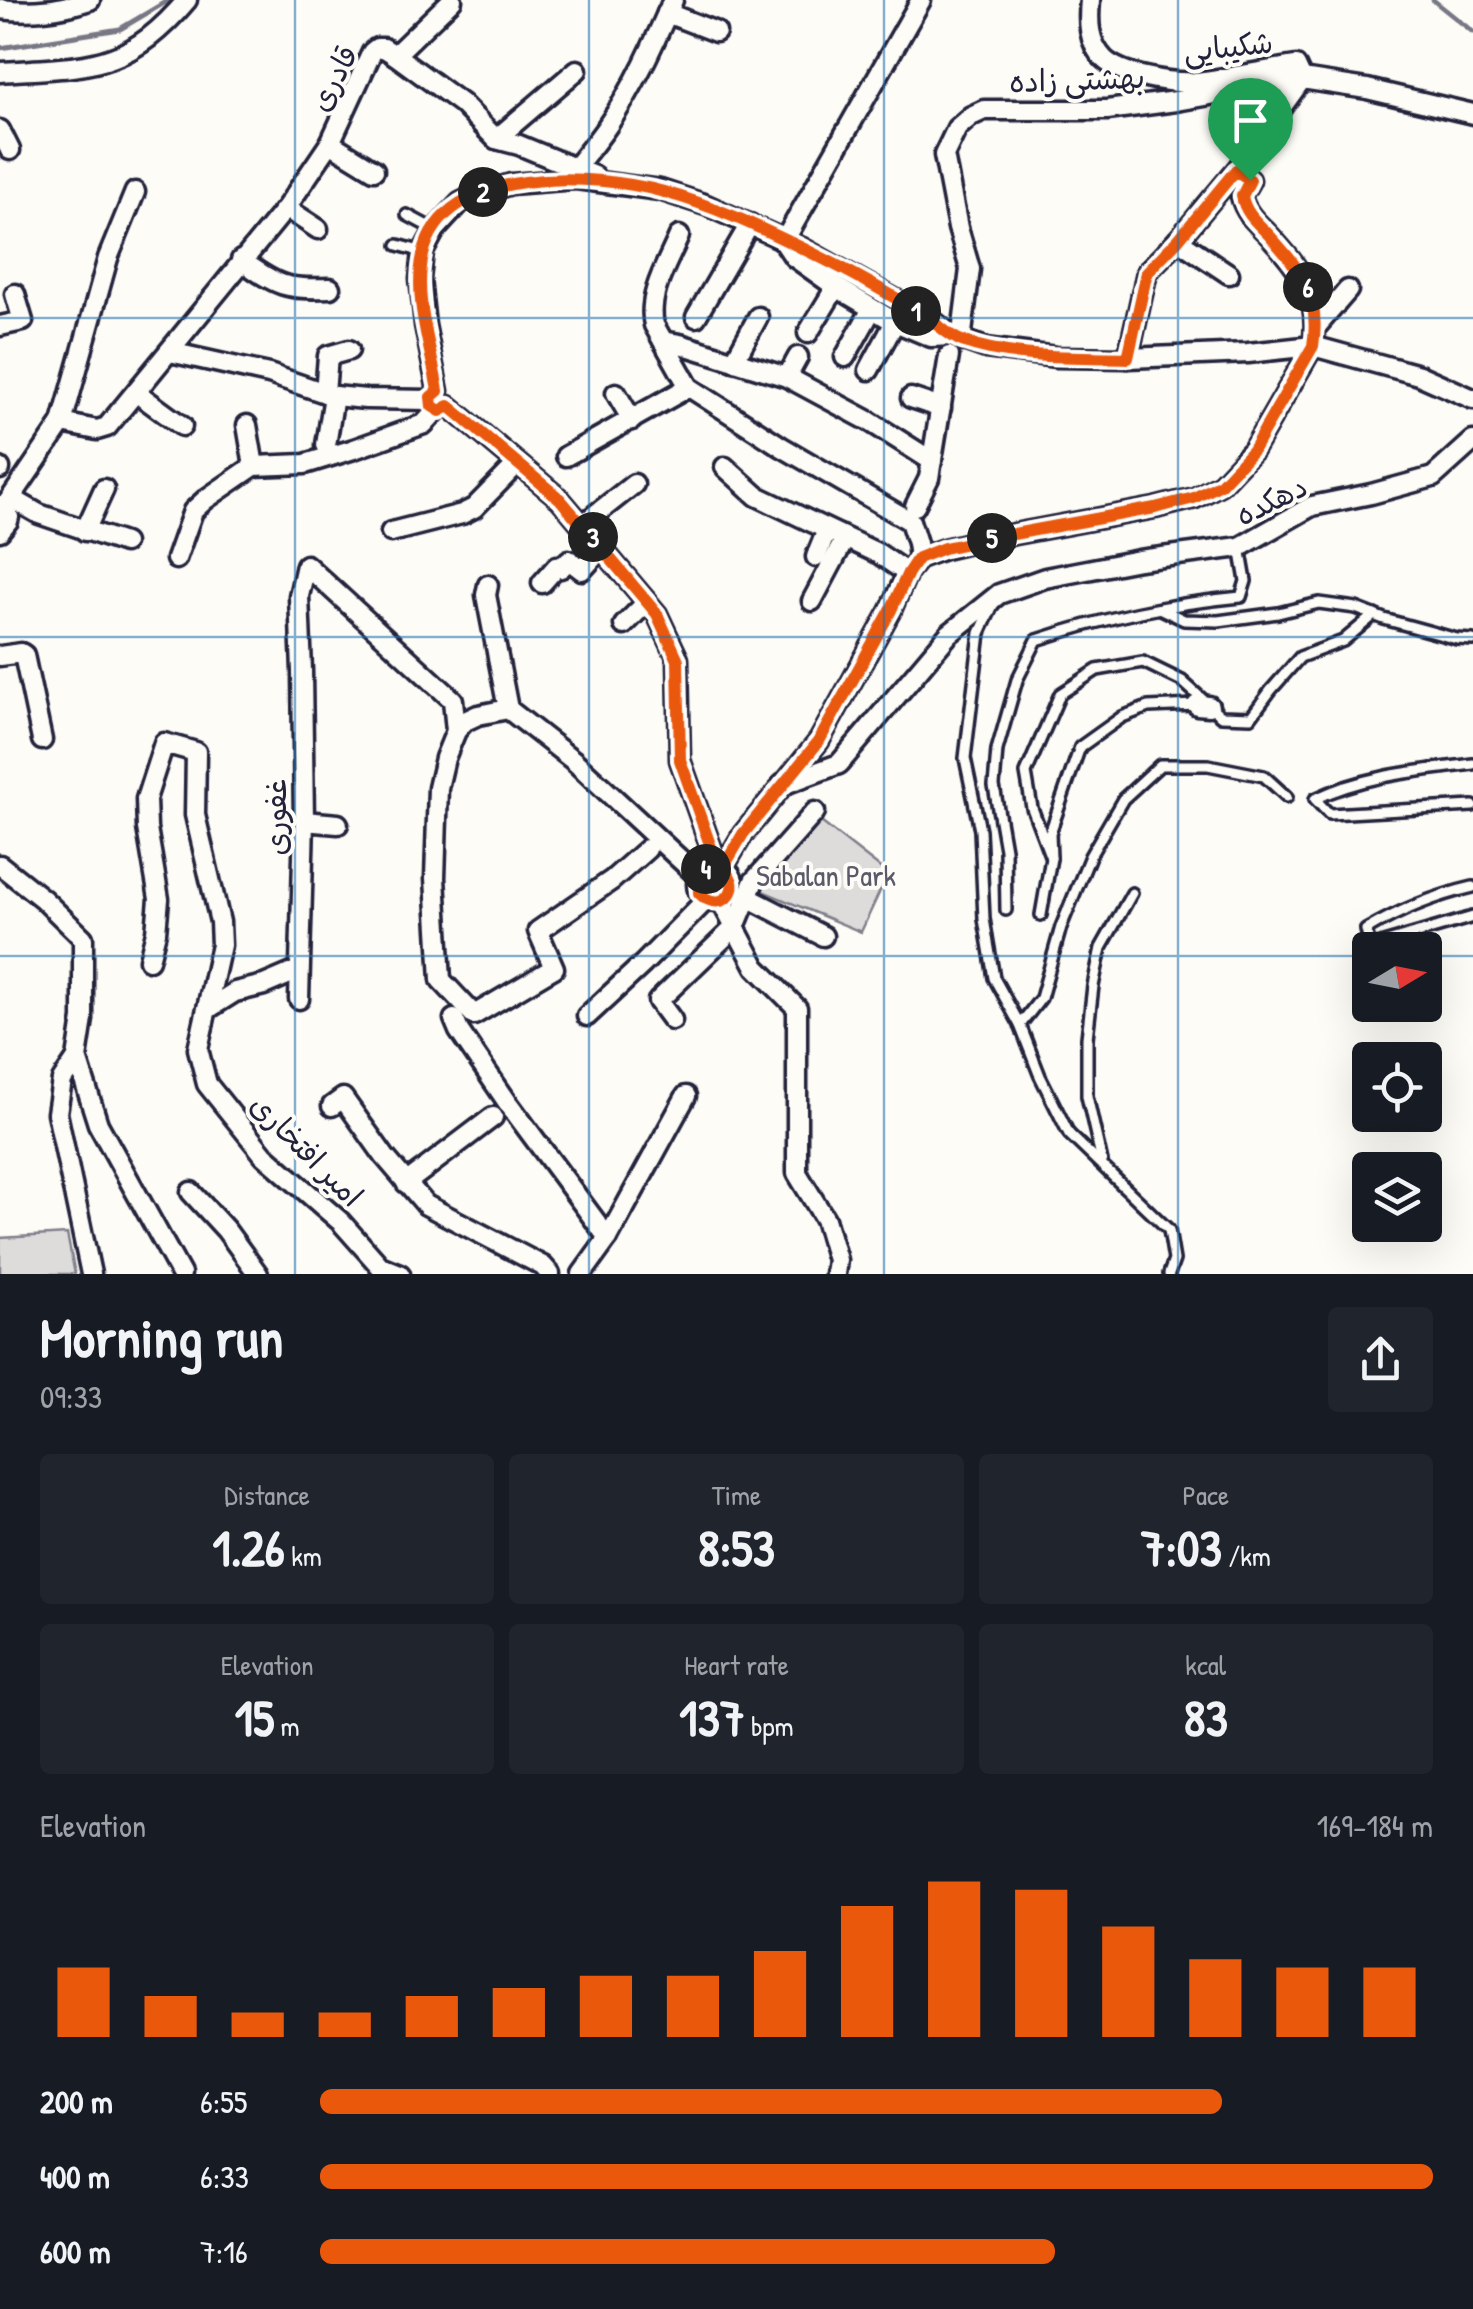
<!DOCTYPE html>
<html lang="en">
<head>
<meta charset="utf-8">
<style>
	:root { --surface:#171b24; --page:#20242c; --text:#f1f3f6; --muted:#9ea1a6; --accent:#ea580c }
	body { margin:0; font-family:"Patrick Hand","Playpen Sans Arabic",sans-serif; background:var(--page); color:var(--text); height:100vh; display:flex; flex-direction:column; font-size:38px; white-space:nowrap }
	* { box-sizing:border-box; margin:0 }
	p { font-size:32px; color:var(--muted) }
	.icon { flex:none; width:55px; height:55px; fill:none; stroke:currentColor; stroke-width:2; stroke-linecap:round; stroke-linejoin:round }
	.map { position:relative; height:1274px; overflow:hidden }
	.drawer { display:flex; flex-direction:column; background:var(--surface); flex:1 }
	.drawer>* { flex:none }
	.needle { width:65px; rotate:80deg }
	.controls { position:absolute; left:1352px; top:932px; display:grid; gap:20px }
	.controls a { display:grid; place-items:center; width:90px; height:90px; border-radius:10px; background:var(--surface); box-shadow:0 10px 40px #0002; font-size:50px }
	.pin { position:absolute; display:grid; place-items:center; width:85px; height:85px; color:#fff; margin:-102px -42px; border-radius:50% 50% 50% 0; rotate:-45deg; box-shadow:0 0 10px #0007 }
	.pin .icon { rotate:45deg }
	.km { position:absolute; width:50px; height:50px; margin:-25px; border-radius:50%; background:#222; color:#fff; font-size:28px; line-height:50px; text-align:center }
	.round { display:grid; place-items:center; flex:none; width:105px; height:105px; border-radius:10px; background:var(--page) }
	.headline { display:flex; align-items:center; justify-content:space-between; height:170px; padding:0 40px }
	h1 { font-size:55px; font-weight:800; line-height:75px }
	.figures { display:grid; grid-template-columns:repeat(3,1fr); gap:15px; height:170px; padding:10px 40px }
	.figures div { display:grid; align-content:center; border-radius:10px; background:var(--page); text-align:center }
	.figures b { font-size:50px; font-weight:800 }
	.figures small { font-size:28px; font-weight:400 }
	.figures p { font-size:28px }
	.chart { height:280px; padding:20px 40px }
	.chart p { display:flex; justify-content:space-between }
	.chart svg { width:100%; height:180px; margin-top:10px; stroke:var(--accent); stroke-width:6 }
	ul { padding:0 40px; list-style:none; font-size:32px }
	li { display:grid; grid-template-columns:160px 120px 1fr; align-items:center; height:75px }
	li i { height:25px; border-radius:12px; background:var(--accent) }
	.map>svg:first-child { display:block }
</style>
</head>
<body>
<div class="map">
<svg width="1473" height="1274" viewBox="0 0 1473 1274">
	<rect width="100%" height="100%" fill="#fdfcf7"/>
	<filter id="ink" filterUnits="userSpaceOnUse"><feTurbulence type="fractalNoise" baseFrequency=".01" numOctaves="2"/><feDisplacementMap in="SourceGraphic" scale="20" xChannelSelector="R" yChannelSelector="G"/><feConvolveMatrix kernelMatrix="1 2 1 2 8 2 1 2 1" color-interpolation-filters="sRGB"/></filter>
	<g filter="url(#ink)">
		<g fill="#dddcdb" stroke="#807f8b" stroke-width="2.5">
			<polygon points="821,822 888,874 861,932 760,890"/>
			<polygon points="67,1234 75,1274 0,1274 0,1238"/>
		</g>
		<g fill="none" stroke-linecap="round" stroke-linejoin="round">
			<g stroke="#787885" stroke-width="5">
				<polyline points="1433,0 1473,32"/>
				<polyline points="0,48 120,29 169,0"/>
			</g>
			<g stroke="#22223b" stroke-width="16">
				<g id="service">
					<polyline points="407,215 435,230"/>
					<polyline points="398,245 423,252"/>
					<polyline points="993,605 980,633 965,758 980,830 984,919 994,978 1020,1025 1040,1076 1069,1134 1169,1230 1174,1260 1169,1274"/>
					<polyline points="1161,609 1184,620 1218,621 1278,613 1319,603 1356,608 1384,619 1457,639 1473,640"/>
					<path d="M1473,764C1420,771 1364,775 1315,799L1329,814L1473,806"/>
					<polyline points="1051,858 1032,808 1026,773 1060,694 1097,670 1143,662 1182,681 1221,716 1251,717 1271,690 1300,657 1343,641 1374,615"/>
					<path d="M1473,887C1434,896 1400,910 1366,930L1370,947L1473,917"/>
					<path d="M1006,910L1005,849L994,786L997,750L1017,680L1037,640C1107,617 1167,604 1241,597L1246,581L1240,547"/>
					<polyline points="1041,915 1051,858 1050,833 1080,747 1122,717 1148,707 1197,705"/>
					<polyline points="1020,1025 1041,998 1061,927 1090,856 1123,799 1160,765 1208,765 1264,776 1287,797"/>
					<polyline points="1102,1162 1087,1096 1087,1038 1093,986 1101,948 1132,893"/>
				</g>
			</g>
			<g stroke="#22223b" stroke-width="25">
				<g id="minor">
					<path d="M1090,0C1088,21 1088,43 1104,59C1120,75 1172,84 1195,82C1229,78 1263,71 1296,66L1302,79"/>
					<path d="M0,9C32,13 59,10 90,0"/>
					<polyline points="667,13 716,32"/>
					<polyline points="395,55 452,0"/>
					<path d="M0,72C88,66 126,72 187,0"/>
					<polyline points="0,130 10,150"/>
					<polyline points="496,139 577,70"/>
					<polyline points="330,143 374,170"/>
					<path d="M575,168C586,154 598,140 608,125C635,86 654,43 673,0"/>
					<polyline points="286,208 318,229"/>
					<path d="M679,236C667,264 647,295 654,325L689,387L782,447L910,521L917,543L919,558"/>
					<polyline points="1178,240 1229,274"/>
					<polyline points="784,241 921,0"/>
					<polyline points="784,242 794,257 836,287 895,322 931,337 952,336"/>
					<path d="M241,260C277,286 286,290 330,288"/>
					<polyline points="696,317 750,224"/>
					<polyline points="0,326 23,321 15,294"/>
					<polyline points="1316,327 1348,290"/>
					<polyline points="808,333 836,287"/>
					<polyline points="663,341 680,344 787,377 869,421 932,461"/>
					<polyline points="961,341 970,269 958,228 944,155 957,128 971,116 984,110 1107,110 1176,101 1302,79 1367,89 1473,114"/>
					<polyline points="170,352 269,374 334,396 366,399 430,400"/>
					<polyline points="845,357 872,309"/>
					<polyline points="1128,358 1147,272 1178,240 1238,168 1302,79"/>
					<polyline points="734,361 758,317"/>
					<polyline points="869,370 895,322"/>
					<polyline points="787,377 798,357"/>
					<polyline points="438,391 425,325 420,279 423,252 435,230 460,203 478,194 511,184 576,179 660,190 706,205 802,248 932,320 952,336 986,348 1056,357 1128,358 1248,353 1313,346 1419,375 1473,399"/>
					<polyline points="137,393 182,426"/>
					<polyline points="325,393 328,356 349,350"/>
					<polyline points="616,393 632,420"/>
					<polyline points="911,398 941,408"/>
					<polyline points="449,406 560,499 657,614 678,659 680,760 718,867"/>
					<polyline points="62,423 97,430 107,427 286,208 330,143 372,52 377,48 384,48 395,55 462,104 496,139 519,145 594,176"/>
					<polyline points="247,425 254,466"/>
					<polyline points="326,445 334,396"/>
					<polyline points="566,456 689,387"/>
					<polyline points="725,467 757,496 879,554 907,573"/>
					<polyline points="0,468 0,469"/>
					<polyline points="11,498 39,514 124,543"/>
					<polyline points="0,505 9,517 8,521 0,531"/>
					<polyline points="915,506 929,478 949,356"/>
					<polyline points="4,508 62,423 108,258 135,192"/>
					<polyline points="582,525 634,484"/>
					<polyline points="85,531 104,489"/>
					<polyline points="391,532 462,514 474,508 517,464"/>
					<polyline points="816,557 827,530"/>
					<polyline points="176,559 193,511 206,499 254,466 305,464 354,449 424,424 437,410"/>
					<polyline points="542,583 557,566 561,568 569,560 582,570 602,548"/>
					<polyline points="488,585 486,595 508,709"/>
					<polyline points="812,601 845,539"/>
					<polyline points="624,625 647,602"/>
					<polyline points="0,656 21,653 24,655 42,740"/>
					<polyline points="1197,705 1209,706"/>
					<polyline points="782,785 839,764 949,634 999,594 1045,578 1139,560 1240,547 1312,506 1371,494 1433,477 1473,441"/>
					<polyline points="304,821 338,824"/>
					<polyline points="647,849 612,880 538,931 554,968 547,972 474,1015 441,980 435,878 438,788 445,758 456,731 465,721 478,715 508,709 573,760 699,877"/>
					<polyline points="0,865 43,899 83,938 83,1019 77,1058 62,1080 57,1113 91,1274"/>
					<circle cx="715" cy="884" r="18"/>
					<path d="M723,868L743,834L819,741L891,610L907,573L919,558L944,549L987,539L1155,508L1195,498L1221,484L1253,450L1313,346C1321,295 1301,270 1268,234C1256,222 1245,213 1241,196L1250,180"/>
					<polyline points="747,897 823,936"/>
					<polyline points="721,901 756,967 797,1008 797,1173 825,1219 837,1260 835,1274"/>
					<polyline points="149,960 156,932 159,899 147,828 146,799 164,743 196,752 195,815 220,922 221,945 198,1049 207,1084 264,1155 341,1222 380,1266 400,1274"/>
					<polyline points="299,999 304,821 302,671 299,596 306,565 453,700 456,731"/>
					<polyline points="208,1009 235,992 264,985 299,970"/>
					<polyline points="587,1016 643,964 706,900"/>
					<polyline points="454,1019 459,1031 508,1103 608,1238"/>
					<polyline points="672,1020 658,1001 735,927 754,881 815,812"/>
					<polyline points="77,1058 98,1124 181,1274"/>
					<polyline points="332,1106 343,1098 385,1157 426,1205 543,1266 550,1274"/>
					<polyline points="406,1183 493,1117"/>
					<polyline points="191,1192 226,1230 258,1274"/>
					<polyline points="582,1274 608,1238 686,1096"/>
				</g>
			</g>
			<use href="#service" stroke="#fdfcf7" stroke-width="9"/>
			<use href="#minor" stroke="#fdfcf7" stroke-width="18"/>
		</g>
	</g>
	<g fill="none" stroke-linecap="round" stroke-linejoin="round" filter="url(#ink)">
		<g stroke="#fff" stroke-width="20">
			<path id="route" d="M1250,180L1236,170L1178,240L1147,272L1128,358C1073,356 1014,360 962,341C950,337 941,327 931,320C891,294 847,270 804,249C759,227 712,205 664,192C596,173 443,163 423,255C413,299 431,347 438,391L431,397L432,406L440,411L449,406L560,499L657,614L678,660L680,760L718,867C749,881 724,918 699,893V877C705,868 712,865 723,868L743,834L819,741L891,610L908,573L918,558L944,548L987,539L1155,508L1194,498L1221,484L1253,450L1313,346C1321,295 1301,270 1268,234C1256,222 1245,213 1242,196L1250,180"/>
		</g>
		<use href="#route" stroke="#ea580c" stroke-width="12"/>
	</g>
	<path fill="none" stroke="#1f6fb2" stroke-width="2.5" stroke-opacity="0.55" d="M295,0V1274M589,0V1274M884,0V1274M1178,0V1274M0,318H1473M0,637H1473M0,956H1370M1425,956H1473"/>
	<g text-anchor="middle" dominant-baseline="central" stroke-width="8" stroke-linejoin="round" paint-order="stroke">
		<g font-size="30" fill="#22223b" stroke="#fdfcf7">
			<text transform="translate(1228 46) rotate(-6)">شکیبایی</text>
			<text transform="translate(333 78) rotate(-62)">قادری</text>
			<text transform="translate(1077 79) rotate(-2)">بهشتی زاده</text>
			<text transform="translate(1271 500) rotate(-26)">دهکده</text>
			<text transform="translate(275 817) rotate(-90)">غفوری</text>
			<text transform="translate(307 1150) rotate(45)">امیر افتخاری</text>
		</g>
		<g font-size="30" fill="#5a5a6b" stroke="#fdfcf7">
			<text x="826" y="875">Sabalan Park</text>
		</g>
	</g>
</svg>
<div class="controls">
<a><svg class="needle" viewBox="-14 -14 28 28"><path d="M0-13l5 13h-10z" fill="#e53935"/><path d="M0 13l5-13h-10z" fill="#9ea1a6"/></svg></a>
<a><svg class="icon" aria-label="locate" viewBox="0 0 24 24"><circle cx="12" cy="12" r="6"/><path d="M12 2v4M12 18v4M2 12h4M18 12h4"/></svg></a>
<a><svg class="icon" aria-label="layers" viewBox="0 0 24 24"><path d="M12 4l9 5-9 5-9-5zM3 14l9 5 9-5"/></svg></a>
</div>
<div class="pin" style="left:1250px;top:180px;background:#1e9e55"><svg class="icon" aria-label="arrive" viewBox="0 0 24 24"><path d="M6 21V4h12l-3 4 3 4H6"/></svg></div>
<b class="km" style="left:916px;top:311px">1</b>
<b class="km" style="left:483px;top:192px">2</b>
<b class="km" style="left:593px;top:537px">3</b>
<b class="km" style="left:706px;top:869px">4</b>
<b class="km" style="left:992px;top:538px">5</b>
<b class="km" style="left:1308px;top:287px">6</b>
</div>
<section class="drawer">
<div class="headline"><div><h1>Morning run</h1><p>09:33</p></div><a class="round"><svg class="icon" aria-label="share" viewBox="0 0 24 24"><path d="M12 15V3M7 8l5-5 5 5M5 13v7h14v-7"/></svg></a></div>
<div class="figures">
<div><p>Distance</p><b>1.26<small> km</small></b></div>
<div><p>Time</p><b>8:53</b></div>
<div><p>Pace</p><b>7:03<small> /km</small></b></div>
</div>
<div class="figures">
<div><p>Elevation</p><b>15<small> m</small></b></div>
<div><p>Heart rate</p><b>137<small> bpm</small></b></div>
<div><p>kcal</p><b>83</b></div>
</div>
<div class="chart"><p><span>Elevation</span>169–184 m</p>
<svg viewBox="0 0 160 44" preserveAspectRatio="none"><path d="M5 44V27M15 44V34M25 44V38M35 44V38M45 44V34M55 44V32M65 44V29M75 44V29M85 44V23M95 44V12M105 44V6M115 44V8M125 44V17M135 44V25M145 44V27M155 44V27"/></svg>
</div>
<ul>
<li><b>200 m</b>6:55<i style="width:81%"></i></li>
<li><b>400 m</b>6:33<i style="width:100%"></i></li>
<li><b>600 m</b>7:16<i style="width:66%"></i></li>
</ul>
</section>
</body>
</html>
